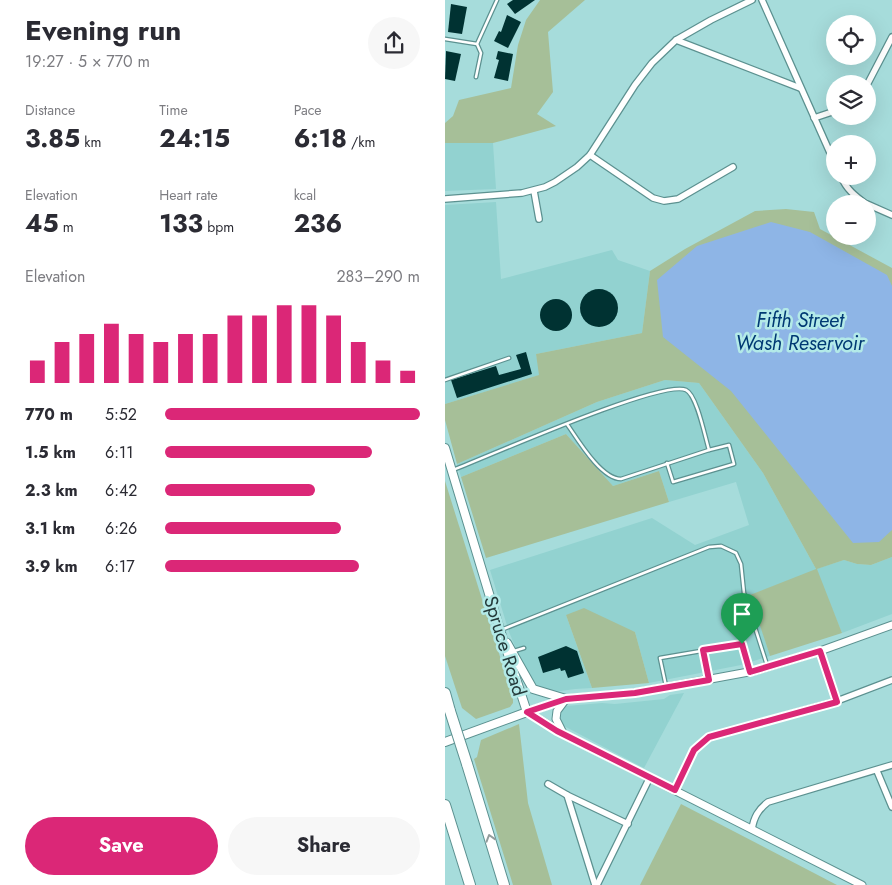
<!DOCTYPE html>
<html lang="en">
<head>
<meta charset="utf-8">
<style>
	:root { --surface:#fff; --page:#f7f7f7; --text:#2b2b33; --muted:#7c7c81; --accent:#db2777 }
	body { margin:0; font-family:Jost,sans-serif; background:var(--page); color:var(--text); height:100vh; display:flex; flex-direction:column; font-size:19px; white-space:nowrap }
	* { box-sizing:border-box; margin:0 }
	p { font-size:16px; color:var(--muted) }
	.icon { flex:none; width:28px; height:28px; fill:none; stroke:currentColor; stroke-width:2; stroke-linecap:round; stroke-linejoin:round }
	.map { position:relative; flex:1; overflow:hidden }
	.details { display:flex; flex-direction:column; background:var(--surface); width:445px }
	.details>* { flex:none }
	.fabs { position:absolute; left:381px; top:15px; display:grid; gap:10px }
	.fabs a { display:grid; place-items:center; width:50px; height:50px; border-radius:50%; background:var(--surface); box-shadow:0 5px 20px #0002; font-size:25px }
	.pin { position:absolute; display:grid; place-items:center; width:42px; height:42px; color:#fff; margin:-51px -21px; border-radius:50% 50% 50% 0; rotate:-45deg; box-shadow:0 0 5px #0007 }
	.pin .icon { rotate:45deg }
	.round { display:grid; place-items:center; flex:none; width:52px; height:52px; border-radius:26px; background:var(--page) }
	.summary { display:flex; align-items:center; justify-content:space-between; height:85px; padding:0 25px }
	h1 { font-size:28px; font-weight:700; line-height:38px }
	.metrics { display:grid; grid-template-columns:repeat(3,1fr); gap:8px; height:85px; padding:5px 25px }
	.metrics div { display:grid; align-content:center }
	.metrics b { font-size:25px; font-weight:700 }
	.metrics small { font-size:14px; font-weight:400 }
	.metrics p { font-size:14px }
	.chart { height:140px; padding:10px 25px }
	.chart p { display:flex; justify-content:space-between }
	.chart svg { width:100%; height:90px; margin-top:5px; stroke:var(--accent); stroke-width:6 }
	.primary-button { display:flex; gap:10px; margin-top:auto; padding:10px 25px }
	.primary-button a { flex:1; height:58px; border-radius:30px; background:var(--accent); color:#fff; font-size:20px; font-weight:700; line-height:58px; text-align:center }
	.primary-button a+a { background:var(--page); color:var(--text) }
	ul { padding:0 25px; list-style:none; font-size:16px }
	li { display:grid; grid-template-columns:80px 60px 1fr; align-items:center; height:38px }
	li i { height:12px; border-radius:6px; background:var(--accent) }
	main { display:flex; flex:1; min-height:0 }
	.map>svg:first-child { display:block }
</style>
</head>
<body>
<main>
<section class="details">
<div class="summary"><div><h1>Evening run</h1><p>19:27 · 5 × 770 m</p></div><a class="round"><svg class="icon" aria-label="share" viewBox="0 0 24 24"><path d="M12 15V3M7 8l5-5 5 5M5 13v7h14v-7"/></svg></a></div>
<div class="metrics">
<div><p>Distance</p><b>3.85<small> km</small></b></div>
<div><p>Time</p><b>24:15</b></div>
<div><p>Pace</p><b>6:18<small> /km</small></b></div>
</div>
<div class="metrics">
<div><p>Elevation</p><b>45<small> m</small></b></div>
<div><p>Heart rate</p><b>133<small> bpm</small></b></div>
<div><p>kcal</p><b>236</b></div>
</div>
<div class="chart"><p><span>Elevation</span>283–290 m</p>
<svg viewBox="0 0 160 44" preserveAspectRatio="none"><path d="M5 44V33M15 44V24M25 44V20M35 44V15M45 44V20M55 44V24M65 44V20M75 44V20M85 44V11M95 44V11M105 44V6M115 44V6M125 44V11M135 44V24M145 44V33M155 44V38"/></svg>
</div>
<ul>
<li><b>770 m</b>5:52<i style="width:100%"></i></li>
<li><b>1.5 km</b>6:11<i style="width:81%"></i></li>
<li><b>2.3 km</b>6:42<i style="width:59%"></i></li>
<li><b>3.1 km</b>6:26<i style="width:69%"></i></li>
<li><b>3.9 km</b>6:17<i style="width:76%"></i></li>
</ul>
<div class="primary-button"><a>Save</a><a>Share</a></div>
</section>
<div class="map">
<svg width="447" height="885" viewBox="0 0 447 885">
	<rect width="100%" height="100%" fill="#a6dcdb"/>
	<g fill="#92d2d0">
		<polygon points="3,142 48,143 51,189 0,191 0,143"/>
		<polygon points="51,202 56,279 167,250 173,260 205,271 197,333 91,354 95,375 0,404 0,205"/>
		<polygon points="220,380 254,383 318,473 371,569 399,560 412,564 426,565 447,557 447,614 397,633 371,570 306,595 325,656 296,665 204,683 190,632 121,615 147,688 130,689 109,692 92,687 83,677 64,632 45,570 207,518 250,545 304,525 291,482 224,502 214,471 168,486 121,434 16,477 12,464 152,402"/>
		<polygon points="239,693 199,768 117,725 113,715 121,706 157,703 170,704 219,699 225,695"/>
	</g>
	<g fill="#a6bf98">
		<polygon points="95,0 140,0 103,32 108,92 92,114 111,126 48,143 0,143 0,123 8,116 14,100 66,88 73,45 81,20"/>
		<polygon points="341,209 369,212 375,229 447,268 447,557 426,565 412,564 399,560 372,569 397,633 325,656 305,595 371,569 318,473 254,383 220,380 152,402 12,464 0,420 0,404 94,375 91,354 197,333 205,271 240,249 310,211"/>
		<polygon points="121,434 168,486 214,471 224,502 41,558 16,477"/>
		<polygon points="0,481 68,698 68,703 65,707 31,719 17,708 0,656"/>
		<polygon points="139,608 190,632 204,683 147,688 121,615"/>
		<polygon points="74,724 83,803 107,885 68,885 29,759 32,757 36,740"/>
		<polygon points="236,804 392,885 195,885"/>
	</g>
	<polygon fill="#8eb5e6" points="326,222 365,232 442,275 447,286 447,530 434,542 408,543 286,391 218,337 212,280 252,246"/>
	<g fill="#003232">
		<polygon points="68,0 90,0 70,14 62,4"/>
		<polygon points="6,4 22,7 17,34 3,32"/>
		<polygon points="62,15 76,22 63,48 49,41 54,31 56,32"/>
		<polygon points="1,51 16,54 10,81 0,79"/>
		<polygon points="53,51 68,54 63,81 49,78 54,60 51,59"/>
		<circle cx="154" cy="308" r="19"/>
		<circle cx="111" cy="315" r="16"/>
		<polygon points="81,352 87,374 12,398 6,380 51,366 54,375 76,369 71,355"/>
		<polygon points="121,646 132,651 139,673 123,678 120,670 116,671 115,668 98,673 93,657"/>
	</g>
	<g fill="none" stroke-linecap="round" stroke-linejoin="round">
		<g stroke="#5c9190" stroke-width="5">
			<g id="service">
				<polyline points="0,39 32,44"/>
				<polyline points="31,77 36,53 32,44 52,0"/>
				<polyline points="0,380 64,358"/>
				<polyline points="222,463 228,482 289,464 284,445 264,450"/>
				<path d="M8,470C42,457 217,379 241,390C252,395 260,437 264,450L176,479C156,479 133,440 122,424"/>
				<polyline points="56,630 264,547 276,546 291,553 296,564 299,593 322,665"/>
				<polyline points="258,650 264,678"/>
				<polyline points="69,651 79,648"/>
				<polyline points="221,686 215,658 297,644 304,670"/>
			</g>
		</g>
		<g stroke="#5c9190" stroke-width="8">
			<g id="minor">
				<polyline points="317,0 390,164"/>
				<polyline points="231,40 355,88"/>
				<polyline points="422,85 447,37"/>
				<polyline points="369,118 390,111"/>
				<polyline points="145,155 208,198 219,201 233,199 288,167"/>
				<path d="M396,176C401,189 410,196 421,204"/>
				<polyline points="89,191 94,219"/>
				<polyline points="0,199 77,193 100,187 110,182 132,167 145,155 190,85 207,63 231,40 266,20 307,0"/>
				<polyline points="422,204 447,215"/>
				<polyline points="375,651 392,701"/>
				<polyline points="432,771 447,807"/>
				<polyline points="103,784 122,795 183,824"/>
				<polyline points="230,790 249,750 264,737 392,701 447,680"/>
				<polyline points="122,795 150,885"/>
				<path d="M307,829C309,817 313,810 323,802L447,765"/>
				<polyline points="152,885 205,777"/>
			</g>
		</g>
		<g stroke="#5c9190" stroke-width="9">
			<g id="tertiary">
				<polyline points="82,712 124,737 417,885"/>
				<polyline points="82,712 121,699 190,693 309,671 375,651 447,625"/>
				<polyline points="118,733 111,719 112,711 121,699"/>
			</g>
		</g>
		<g stroke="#5c9190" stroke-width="10">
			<g id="secondary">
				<polyline points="0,448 55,630 82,712 0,742"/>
				<polyline points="62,643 88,689 121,699"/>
			</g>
		</g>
		<g stroke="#5c9190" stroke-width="12">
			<g id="motorway">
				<polyline points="0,693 5,711"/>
				<polyline points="22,764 59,885"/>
				<polyline points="0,805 25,885"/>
			</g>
		</g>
		<use href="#service" stroke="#fff" stroke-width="2.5"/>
		<use href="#minor" stroke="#fff" stroke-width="5.5"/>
		<use href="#tertiary" stroke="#fff" stroke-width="7"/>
		<use href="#secondary" stroke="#fff" stroke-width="8"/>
		<use href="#motorway" stroke="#fff" stroke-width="10"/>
		<g stroke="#5c9190" stroke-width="12" stroke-linecap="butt">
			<polyline id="motorway-bridge" points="5,711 22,764"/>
		</g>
		<use href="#motorway-bridge" stroke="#fff" stroke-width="10"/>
	</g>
	<defs><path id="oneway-chevron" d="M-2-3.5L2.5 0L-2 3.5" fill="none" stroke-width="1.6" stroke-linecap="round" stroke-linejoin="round" transform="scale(1.25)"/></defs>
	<use stroke="#929c9c" href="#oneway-chevron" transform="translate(45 838) rotate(-107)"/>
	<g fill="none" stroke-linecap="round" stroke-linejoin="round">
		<g stroke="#fff" stroke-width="10">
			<polygon id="route" points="297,644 305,672 375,651 392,702 264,737 249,750 230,790 112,731 82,712 121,699 190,693 264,680 258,650"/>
		</g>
		<use href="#route" stroke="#db2777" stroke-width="6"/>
	</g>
	<g text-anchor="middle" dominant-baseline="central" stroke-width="5" stroke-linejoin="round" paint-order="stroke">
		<g font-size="19" fill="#243a3a" stroke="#b3eae8">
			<text transform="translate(60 646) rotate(73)">Spruce Road</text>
		</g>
		<g font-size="20" font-style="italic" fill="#003973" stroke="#b3eae8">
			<text x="355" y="320">Fifth Street<tspan x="355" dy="23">Wash Reservoir</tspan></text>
		</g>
	</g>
</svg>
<div class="fabs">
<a><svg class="icon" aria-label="locate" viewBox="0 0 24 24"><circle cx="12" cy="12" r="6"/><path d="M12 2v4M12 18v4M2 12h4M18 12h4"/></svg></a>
<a><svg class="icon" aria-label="layers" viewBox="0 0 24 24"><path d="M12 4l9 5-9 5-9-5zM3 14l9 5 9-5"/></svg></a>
<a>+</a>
<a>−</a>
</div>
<div class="pin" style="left:297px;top:644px;background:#1e9e55"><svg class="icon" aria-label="arrive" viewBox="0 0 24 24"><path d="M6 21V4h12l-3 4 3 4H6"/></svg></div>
</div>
</main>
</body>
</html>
